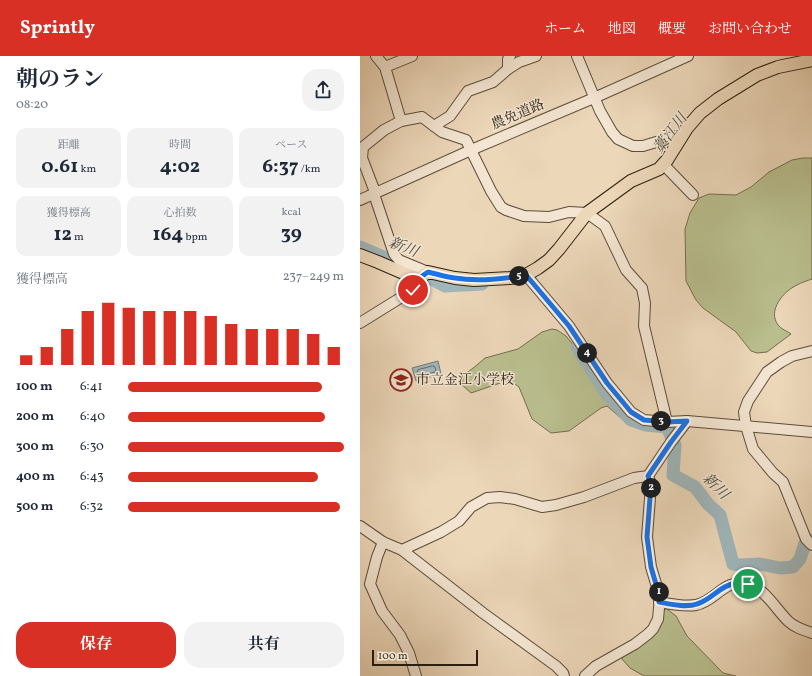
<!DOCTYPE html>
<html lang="ja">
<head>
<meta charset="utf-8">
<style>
	:root { --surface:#fff; --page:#f2f2f3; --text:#1f2937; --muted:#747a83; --accent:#d93025 }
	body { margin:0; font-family:Vollkorn,"Noto Serif JP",serif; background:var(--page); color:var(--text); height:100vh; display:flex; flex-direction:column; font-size:15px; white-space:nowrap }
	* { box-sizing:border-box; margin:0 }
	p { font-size:13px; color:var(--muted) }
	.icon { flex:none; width:22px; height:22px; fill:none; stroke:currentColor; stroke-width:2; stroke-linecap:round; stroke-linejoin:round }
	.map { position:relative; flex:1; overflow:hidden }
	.panel { display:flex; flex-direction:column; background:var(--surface); width:360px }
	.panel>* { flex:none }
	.scale { position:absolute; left:12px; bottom:10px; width:106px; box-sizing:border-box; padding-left:4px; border:2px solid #2c1f0f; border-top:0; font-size:11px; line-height:14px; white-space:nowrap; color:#2c1f0f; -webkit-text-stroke:3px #f3e5d2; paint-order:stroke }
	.pin { position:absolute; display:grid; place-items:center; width:34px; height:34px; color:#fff; margin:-17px; border:2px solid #fff; border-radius:50%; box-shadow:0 1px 4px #0007 }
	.km { position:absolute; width:20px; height:20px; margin:-10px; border-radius:50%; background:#222; color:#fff; font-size:11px; line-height:20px; text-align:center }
	.round { display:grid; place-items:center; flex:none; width:42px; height:42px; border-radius:16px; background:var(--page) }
	.head { display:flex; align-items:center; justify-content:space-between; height:68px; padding:0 16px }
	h1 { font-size:22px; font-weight:700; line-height:30px }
	.figures { display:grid; grid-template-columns:repeat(3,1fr); gap:6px; height:68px; padding:4px 16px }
	.figures div { display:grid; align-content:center; border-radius:10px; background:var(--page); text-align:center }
	.figures b { font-size:20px; font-weight:700 }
	.figures small { font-size:11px; font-weight:400 }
	.figures p { font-size:11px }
	.chart { height:112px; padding:8px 16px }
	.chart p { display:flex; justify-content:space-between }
	.chart svg { width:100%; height:72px; margin-top:4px; stroke:var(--accent); stroke-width:6 }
	.primary-button { display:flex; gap:8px; margin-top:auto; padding:8px 16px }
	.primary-button a { flex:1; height:46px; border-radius:16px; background:var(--accent); color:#fff; font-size:16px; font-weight:700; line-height:46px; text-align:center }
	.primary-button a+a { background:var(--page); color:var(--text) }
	ul { padding:0 16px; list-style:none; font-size:13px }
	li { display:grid; grid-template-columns:64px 48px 1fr; align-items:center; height:30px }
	li i { height:10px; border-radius:5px; background:var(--accent) }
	header { display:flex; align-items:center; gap:24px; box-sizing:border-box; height:56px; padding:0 20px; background:var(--accent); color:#fff }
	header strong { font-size:19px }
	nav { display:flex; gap:22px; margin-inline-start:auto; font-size:14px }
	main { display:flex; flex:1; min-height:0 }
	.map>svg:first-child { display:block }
</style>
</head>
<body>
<header>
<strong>Sprintly</strong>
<nav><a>ホーム</a><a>地図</a><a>概要</a><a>お問い合わせ</a></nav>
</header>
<main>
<section class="panel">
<div class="head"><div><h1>朝のラン</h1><p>08:20</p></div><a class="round"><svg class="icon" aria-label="share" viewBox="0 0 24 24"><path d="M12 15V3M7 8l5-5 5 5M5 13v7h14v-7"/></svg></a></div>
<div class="figures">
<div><p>距離</p><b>0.61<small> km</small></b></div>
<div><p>時間</p><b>4:02</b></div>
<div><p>ペース</p><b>6:37<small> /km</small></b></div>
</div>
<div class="figures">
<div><p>獲得標高</p><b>12<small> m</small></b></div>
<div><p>心拍数</p><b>164<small> bpm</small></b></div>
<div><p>kcal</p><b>39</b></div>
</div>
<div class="chart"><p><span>獲得標高</span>237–249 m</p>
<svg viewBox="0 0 160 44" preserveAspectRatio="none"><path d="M5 44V38M15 44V33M25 44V22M35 44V11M45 44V6M55 44V9M65 44V11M75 44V11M85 44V11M95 44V14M105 44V19M115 44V22M125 44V22M135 44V22M145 44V25M155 44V33"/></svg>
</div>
<ul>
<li><b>100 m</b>6:41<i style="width:90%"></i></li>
<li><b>200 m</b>6:40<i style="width:91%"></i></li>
<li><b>300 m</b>6:30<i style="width:100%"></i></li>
<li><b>400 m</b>6:43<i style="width:88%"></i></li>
<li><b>500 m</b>6:32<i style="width:98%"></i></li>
</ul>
<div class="primary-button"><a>保存</a><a>共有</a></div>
</section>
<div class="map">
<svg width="452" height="620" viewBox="0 0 452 620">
	<rect width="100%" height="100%" fill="#ecd7b9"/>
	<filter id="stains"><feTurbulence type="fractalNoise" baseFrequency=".005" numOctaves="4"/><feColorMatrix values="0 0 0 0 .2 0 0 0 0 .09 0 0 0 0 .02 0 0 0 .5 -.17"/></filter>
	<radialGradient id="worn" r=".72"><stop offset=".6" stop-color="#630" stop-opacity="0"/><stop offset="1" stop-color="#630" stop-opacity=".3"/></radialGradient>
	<g fill="#b9be8e" stroke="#726e4e">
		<path d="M443,102H452V223C447,225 442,226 437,229C424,235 407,254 418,269C421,273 427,275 431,278L407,296L397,297L391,295L376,276L343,252L336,244L326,225L325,173L330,157L339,142L349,138L376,139L391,131L409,116L432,104Z"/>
		<polygon points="192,273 197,274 206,280 273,364 269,369 247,350 241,352 209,375 191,377 172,363 159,331 149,324 111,337 101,328 104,319 117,309 125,302 158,293 182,276"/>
		<polygon points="302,553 307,553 316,560 327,580 363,617 376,620 284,620 270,612 262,603 261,594 285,578"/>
	</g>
	<polygon fill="#9fb6bb" stroke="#717a76" points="78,305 81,318 56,325 52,312"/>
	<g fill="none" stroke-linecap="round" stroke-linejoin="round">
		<polygon stroke="#666a65" stroke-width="1" points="73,310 75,311 76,314 75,316 60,320 58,319 57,316 58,314"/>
		<g stroke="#9fb6bb" stroke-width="13">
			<polyline points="0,191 61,217 85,230 122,228"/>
			<polyline points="217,291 248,340 271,364 285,369 307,371 315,389 313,419 335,431 348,448 360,459 373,508 381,509 400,508 420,512 433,511 440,503 445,487 452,484"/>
		</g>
		<g stroke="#5c4d3a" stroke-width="12">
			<g id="minor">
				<polyline points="16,0 25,11 41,65"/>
				<polyline points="217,0 240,55 252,76 258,83 273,90 283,90 323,78"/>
				<polyline points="25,11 52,0"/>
				<polyline points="148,13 148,3 150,0"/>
				<polyline points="74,70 90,60 108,35 133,26 148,13 159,6 176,0"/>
				<polyline points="0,101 2,102 15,136"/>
				<polyline points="2,102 3,91 24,74 41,65 62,61 82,76 106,84 131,135 141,151 146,154 164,160 189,161 209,156 227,157 245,170 266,214 282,232 285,247 284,270 307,366"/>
				<polyline points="303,108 333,139"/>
				<polyline points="14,138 34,198 39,204 68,216"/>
				<polyline points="0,144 111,94 234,42 328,0"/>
				<polyline points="166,219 209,270 247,327 271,356 284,364 307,366 327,365 452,376"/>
				<polyline points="0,267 53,234 55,222"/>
				<polyline points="452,295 432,300 421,306 407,316 388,345 384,356 386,370 393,393 413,417 423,426 446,483 452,489"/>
				<polyline points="0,470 23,486 42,494 123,557 196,610 203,617 204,620"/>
				<polyline points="23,486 17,501 10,528 22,555 40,579 49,597 56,620"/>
				<polyline points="42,494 81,476 99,465 111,451 127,442 140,441 155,443 182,451 196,449 224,441 274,422 288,420 311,386 327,365"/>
				<path d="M299,546C310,548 325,551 336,549C356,545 364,522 388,528C404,532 416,553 428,565C434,571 443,574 452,577"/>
				<polyline points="225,620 236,610 275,588 288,578 293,573 298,563 300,541 291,511 287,481 291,429 288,420"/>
			</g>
		</g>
		<g stroke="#2c1f0f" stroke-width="14">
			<polyline id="major" points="0,199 18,206 55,222 58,223 68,216 95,222 114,224 150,222 166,219 178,212 189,204 199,193 227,157 271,125 299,113 307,104 327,72 340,57 358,43 397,19 418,11 452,4"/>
		</g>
		<use href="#minor" stroke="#f3e5d2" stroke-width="10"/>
		<use href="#major" stroke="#ecd7b9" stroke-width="12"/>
	</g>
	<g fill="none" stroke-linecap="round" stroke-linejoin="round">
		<g stroke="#fff" stroke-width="8">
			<path id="route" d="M53,234L55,222L58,223L68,216C77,218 86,221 95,222C118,226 143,223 166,219L209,270L247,327L271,356L284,364L307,366L327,365L311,386L288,420L291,429L287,481L291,511L300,542L299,546C310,548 326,552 337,548C351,544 361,529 376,527C380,526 384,528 388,528"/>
		</g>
		<use href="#route" stroke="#1a73e8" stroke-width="5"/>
	</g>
	<defs>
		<g id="school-ring" transform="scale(1.15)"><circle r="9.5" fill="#f3e5d2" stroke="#8f2418" stroke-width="1.5"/><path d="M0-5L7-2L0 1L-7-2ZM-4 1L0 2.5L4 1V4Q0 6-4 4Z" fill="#8f2418"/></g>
	</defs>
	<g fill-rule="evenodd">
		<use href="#school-ring" x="41" y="324"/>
	</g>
	<g text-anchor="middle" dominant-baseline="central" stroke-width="3" stroke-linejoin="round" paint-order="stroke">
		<g font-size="14" fill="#2c1f0f" stroke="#f3e5d2">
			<text transform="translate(158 59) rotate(-23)">農免道路</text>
		</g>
		<g font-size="14" fill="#2c1f0f" stroke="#f3e5d2" text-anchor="start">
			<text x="56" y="324">市立金江小学校</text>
		</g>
		<g font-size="15" font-style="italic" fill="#4e4c43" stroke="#f3e5d2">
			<text transform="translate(311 78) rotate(-53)">藁江川</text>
			<text transform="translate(43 192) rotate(22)">新川</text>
			<text transform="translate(355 431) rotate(44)">新川</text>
		</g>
	</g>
	<rect width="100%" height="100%" filter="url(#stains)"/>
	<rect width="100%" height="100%" fill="url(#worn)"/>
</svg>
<div class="scale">100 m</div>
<div class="pin" style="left:388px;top:528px;background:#1e9e55"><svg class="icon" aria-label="arrive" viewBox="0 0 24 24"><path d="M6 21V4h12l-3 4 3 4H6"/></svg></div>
<div class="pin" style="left:53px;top:234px;background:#d93025"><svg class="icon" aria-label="check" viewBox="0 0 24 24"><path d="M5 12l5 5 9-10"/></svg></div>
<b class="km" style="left:299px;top:536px">1</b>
<b class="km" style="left:291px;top:432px">2</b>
<b class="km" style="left:301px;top:365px">3</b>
<b class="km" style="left:227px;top:297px">4</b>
<b class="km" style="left:159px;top:220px">5</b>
</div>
</main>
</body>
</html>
